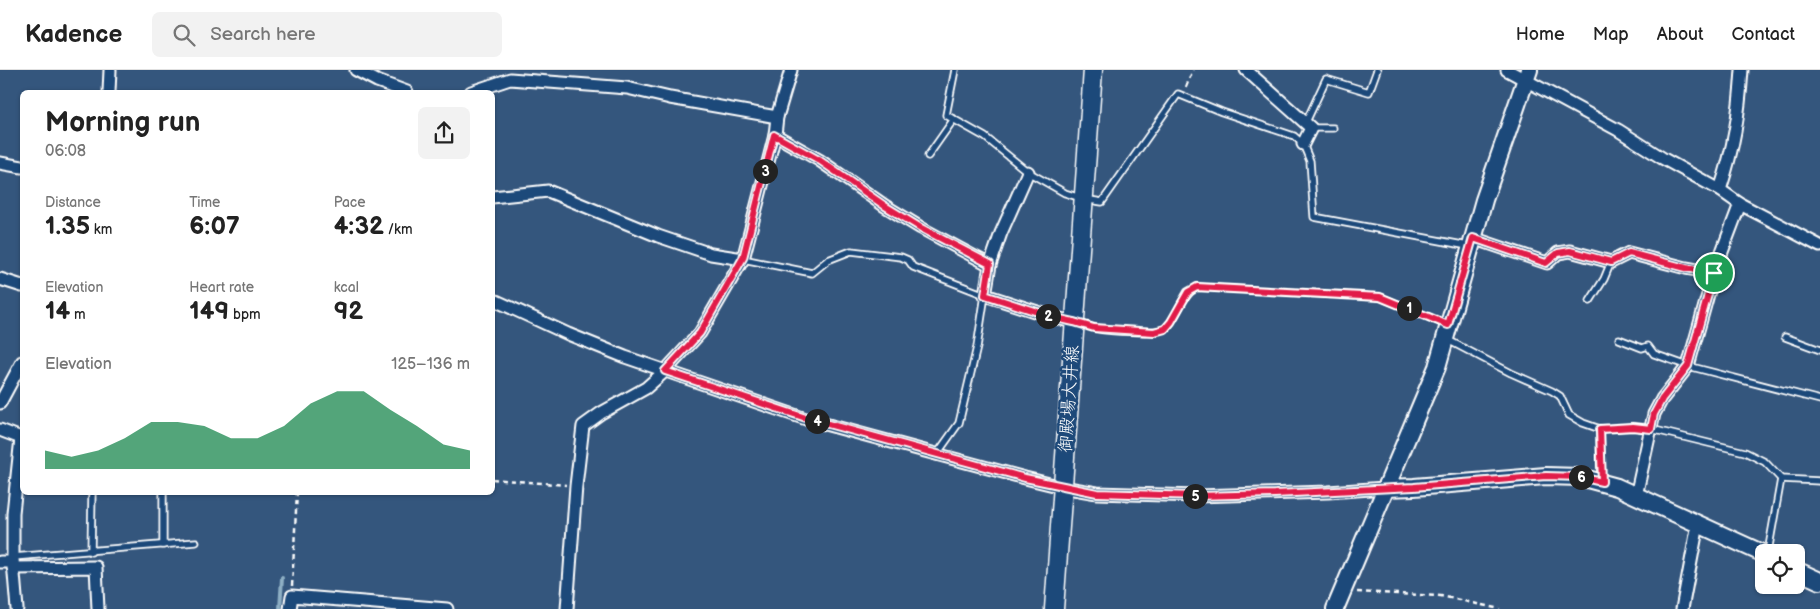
<!DOCTYPE html>
<html lang="en">
<head>
<meta charset="utf-8">
<style>
	:root { --surface:#fff; --page:#f2f2f2; --text:#222; --muted:#767676; --line:#e0e0e0; --accent:#0b8043 }
	body { margin:0; font-family:"Balsamiq Sans","Klee One",sans-serif; background:var(--page); color:var(--text); height:100vh; display:flex; flex-direction:column; font-size:19px; white-space:nowrap }
	* { box-sizing:border-box; margin:0 }
	p { font-size:16px; color:var(--muted) }
	.icon { flex:none; width:28px; height:28px; fill:none; stroke:currentColor; stroke-width:2; stroke-linecap:round; stroke-linejoin:round }
	.map { position:relative; flex:1; overflow:hidden }
	.drawer { position:absolute; left:20px; top:20px; width:475px; height:405px; display:flex; flex-direction:column; background:var(--surface); border-radius:8px; box-shadow:0 1px 4px #0004 }
	.drawer>* { flex:none }
	.fabs { position:absolute; left:1755px; top:474px; display:grid; gap:10px }
	.fabs a { display:grid; place-items:center; width:50px; height:50px; border-radius:8px; background:var(--surface); box-shadow:0 1px 4px #0004; font-size:25px }
	.pin { position:absolute; display:grid; place-items:center; width:42px; height:42px; color:#fff; margin:-21px; border:2px solid #fff; border-radius:50%; box-shadow:0 1px 5px #0007 }
	.km { position:absolute; width:25px; height:25px; margin:-12px; border-radius:50%; background:#222; color:#fff; font-size:14px; line-height:25px; text-align:center }
	.round { display:grid; place-items:center; flex:none; width:52px; height:52px; border-radius:8px; background:var(--page) }
	.overview { display:flex; align-items:center; justify-content:space-between; height:85px; padding:0 25px }
	h1 { font-size:28px; font-weight:800; line-height:38px }
	.stats { display:grid; grid-template-columns:repeat(3,1fr); gap:8px; height:85px; padding:5px 25px }
	.stats div { display:grid; align-content:center }
	.stats b { font-size:25px; font-weight:800 }
	.stats small { font-size:14px; font-weight:400 }
	.stats p { font-size:14px }
	.chart { height:140px; padding:10px 25px }
	.chart p { display:flex; justify-content:space-between }
	.chart svg { width:100%; height:90px; margin-top:5px; fill:var(--accent); opacity:.7 }
	header { display:flex; align-items:center; gap:30px; box-sizing:border-box; height:70px; padding:0 25px; background:var(--surface); border-bottom:1px solid var(--line) }
	header strong { font-size:24px }
	nav { display:flex; gap:28px; margin-inline-start:auto; font-size:18px }
	.search { width:350px; height:45px; background:var(--page); display:flex; align-items:center; gap:12px; box-sizing:border-box; padding:0 18px; border-radius:8px; color:var(--muted); font-size:19px }
	.map>svg:first-child { display:block }
</style>
</head>
<body>
<header>
<strong>Kadence</strong>
<div class="search"><svg class="icon" aria-label="search" viewBox="0 0 24 24"><circle cx="10" cy="10" r="6"/><path d="M15 15l6 6"/></svg>Search here</div>
<nav><a>Home</a><a>Map</a><a>About</a><a>Contact</a></nav>
</header>
<div class="map">
<svg width="1820" height="539" viewBox="0 0 1820 539">
	<rect width="100%" height="100%" fill="#34567d"/>
	<filter id="ink" filterUnits="userSpaceOnUse"><feTurbulence type="fractalNoise" baseFrequency=".02" numOctaves="2"/><feDisplacementMap in="SourceGraphic" scale="10" xChannelSelector="R" yChannelSelector="G"/><feConvolveMatrix kernelMatrix="1 2 1 2 8 2 1 2 1" color-interpolation-filters="sRGB"/></filter>
	<g filter="url(#ink)">
		<g fill="none" stroke-linecap="round" stroke-linejoin="round">
			<polyline stroke="#8eafc4" stroke-width="4" points="280,539 282,508"/>
			<g stroke="#fff" stroke-width="9">
				<g id="lane">
					<polyline points="955,0 946,45 985,67 1028,102 1065,123 1084,129 1102,132 1178,24 1222,42 1294,66 1303,74 1310,91 1314,147 1468,176"/>
					<polyline points="1306,52 1326,9 1369,22 1377,0"/>
					<polyline points="1311,58 1333,58"/>
					<polyline points="928,86 954,49"/>
					<polyline points="743,189 812,203 828,190 851,181 901,187 908,190 913,197 985,225 977,277 959,353 937,384"/>
					<polyline points="1590,231 1604,209 1611,192"/>
					<path d="M1076,252C1082,254 1089,257 1095,258C1108,261 1160,265 1167,257C1180,243 1179,228 1197,217L1380,227L1448,255"/>
					<polyline points="1785,267 1820,280"/>
					<polyline points="1446,269 1511,303 1552,321 1560,326 1569,345 1583,353 1600,359 1633,357 1651,359 1745,382 1765,392 1781,409 1820,411"/>
					<polyline points="1619,269 1642,278 1648,276 1654,284 1688,296 1820,330"/>
					<polyline points="1600,359 1601,412"/>
					<polyline points="163,475 163,422"/>
					<polyline points="91,482 92,422"/>
					<polyline points="1768,482 1781,409"/>
					<polyline points="13,487 196,472"/>
				</g>
			</g>
			<g stroke="#fff" stroke-width="15">
				<g id="street">
					<polyline points="356,0 377,11 407,22"/>
					<polyline points="1246,0 1311,58 1303,74"/>
					<polyline points="1507,0 1618,60 1662,88 1720,120 1740,134 1820,176"/>
					<polyline points="109,22 110,0"/>
					<polyline points="471,22 510,9 627,18 670,28 777,47"/>
					<polyline points="775,65 819,90 885,136 921,158 990,195"/>
					<polyline points="0,93 22,97"/>
					<polyline points="1028,102 1001,163 990,195 985,225 1056,248 1074,252"/>
					<path d="M1720,120C1734,77 1739,45 1742,0"/>
					<polyline points="492,127 548,121 658,166 711,184 743,189"/>
					<polyline points="1473,168 1547,193 1558,183 1570,181 1611,192 1629,183 1686,198 1714,203"/>
					<polyline points="0,209 22,216"/>
					<polyline points="492,229 568,264 625,287 806,349 1025,408 1062,417 1097,423 1197,426 1328,422 1385,418"/>
					<polyline points="0,333 22,292"/>
					<polyline points="0,360 21,368 13,443 13,492 17,539"/>
					<polyline points="1636,426 1654,344 1662,329 1688,296 1714,203 1740,134"/>
					<polyline points="0,492 13,492"/>
					<polyline points="13,498 96,497 98,539"/>
					<polyline points="290,539 292,526 447,539"/>
					<polyline points="567,539 576,416 583,356 601,343 646,318 665,301 700,263 743,189 775,65 777,47 791,0"/>
					<polyline points="1682,539 1698,454"/>
				</g>
			</g>
			<g stroke="#fff" stroke-width="20">
				<g id="secondary">
					<polyline points="1385,418 1414,417 1546,406 1580,407 1617,417 1764,484"/>
					<polyline points="1796,500 1820,511"/>
					<polyline points="1335,539 1437,297 1484,130 1529,0"/>
				</g>
			</g>
			<g stroke="#fff" stroke-width="21">
				<polyline id="primary" points="1054,539 1093,0"/>
			</g>
			<g stroke="#fff" stroke-width="2.5" stroke-dasharray="5 4" stroke-linecap="butt">
				<polyline points="1186,17 1193,0"/>
				<polyline points="492,409 566,415"/>
				<polyline points="292,516 297,422"/>
				<polyline points="1357,522 1441,526 1500,539"/>
			</g>
			<use href="#lane" stroke="#1f4a7a" stroke-width="5.5"/>
			<use href="#street" stroke="#1f4a7a" stroke-width="11"/>
			<use href="#secondary" stroke="#1f4a7a" stroke-width="16"/>
			<use href="#primary" stroke="#1f4a7a" stroke-width="18"/>
		</g>
	</g>
	<g fill="none" stroke-linecap="round" stroke-linejoin="round" filter="url(#ink)">
		<g stroke="#fff" stroke-width="10">
			<polygon id="route" points="774,65 819,90 885,136 921,158 990,194 985,225 1056,248 1074,252 1094,258 1154,262 1165,259 1171,252 1188,222 1197,217 1380,227 1448,255 1473,168 1546,193 1558,183 1570,181 1611,192 1629,183 1686,198 1714,203 1688,296 1662,329 1654,344 1651,359 1633,357 1600,359 1602,412 1580,407 1546,406 1414,417 1275,424 1197,426 1097,423 1025,408 806,348 665,301 700,263 743,188"/>
		</g>
		<use href="#route" stroke="#e11d48" stroke-width="6"/>
	</g>
	<g text-anchor="middle" dominant-baseline="central" stroke-width="5" stroke-linejoin="round" paint-order="stroke">
		<g font-size="18" fill="#fff" stroke="#1f4a7a">
			<text transform="translate(1069 329) rotate(-86)">御殿場大井線</text>
		</g>
	</g>
</svg>
<div class="fabs">
<a><svg class="icon" aria-label="locate" viewBox="0 0 24 24"><circle cx="12" cy="12" r="6"/><path d="M12 2v4M12 18v4M2 12h4M18 12h4"/></svg></a>
</div>
<div class="pin" style="left:1714px;top:203px;background:#1e9e55"><svg class="icon" aria-label="arrive" viewBox="0 0 24 24"><path d="M6 21V4h12l-3 4 3 4H6"/></svg></div>
<b class="km" style="left:1409px;top:238px">1</b>
<b class="km" style="left:1048px;top:246px">2</b>
<b class="km" style="left:765px;top:101px">3</b>
<b class="km" style="left:817px;top:351px">4</b>
<b class="km" style="left:1195px;top:426px">5</b>
<b class="km" style="left:1581px;top:407px">6</b>
<section class="drawer">
<div class="overview"><div><h1>Morning run</h1><p>06:08</p></div><a class="round"><svg class="icon" aria-label="share" viewBox="0 0 24 24"><path d="M12 15V3M7 8l5-5 5 5M5 13v7h14v-7"/></svg></a></div>
<div class="stats">
<div><p>Distance</p><b>1.35<small> km</small></b></div>
<div><p>Time</p><b>6:07</b></div>
<div><p>Pace</p><b>4:32<small> /km</small></b></div>
</div>
<div class="stats">
<div><p>Elevation</p><b>14<small> m</small></b></div>
<div><p>Heart rate</p><b>149<small> bpm</small></b></div>
<div><p>kcal</p><b>92</b></div>
</div>
<div class="chart"><p><span>Elevation</span>125–136 m</p>
<svg viewBox="0 0 160 44" preserveAspectRatio="none"><path d="M0 44V35L10 38L20 35L30 29L40 21L50 21L60 23L70 29L80 29L90 23L100 12L110 6L120 6L130 15L140 23L150 32L160 35V44z"/></svg>
</div>
</section>
</div>
</body>
</html>
